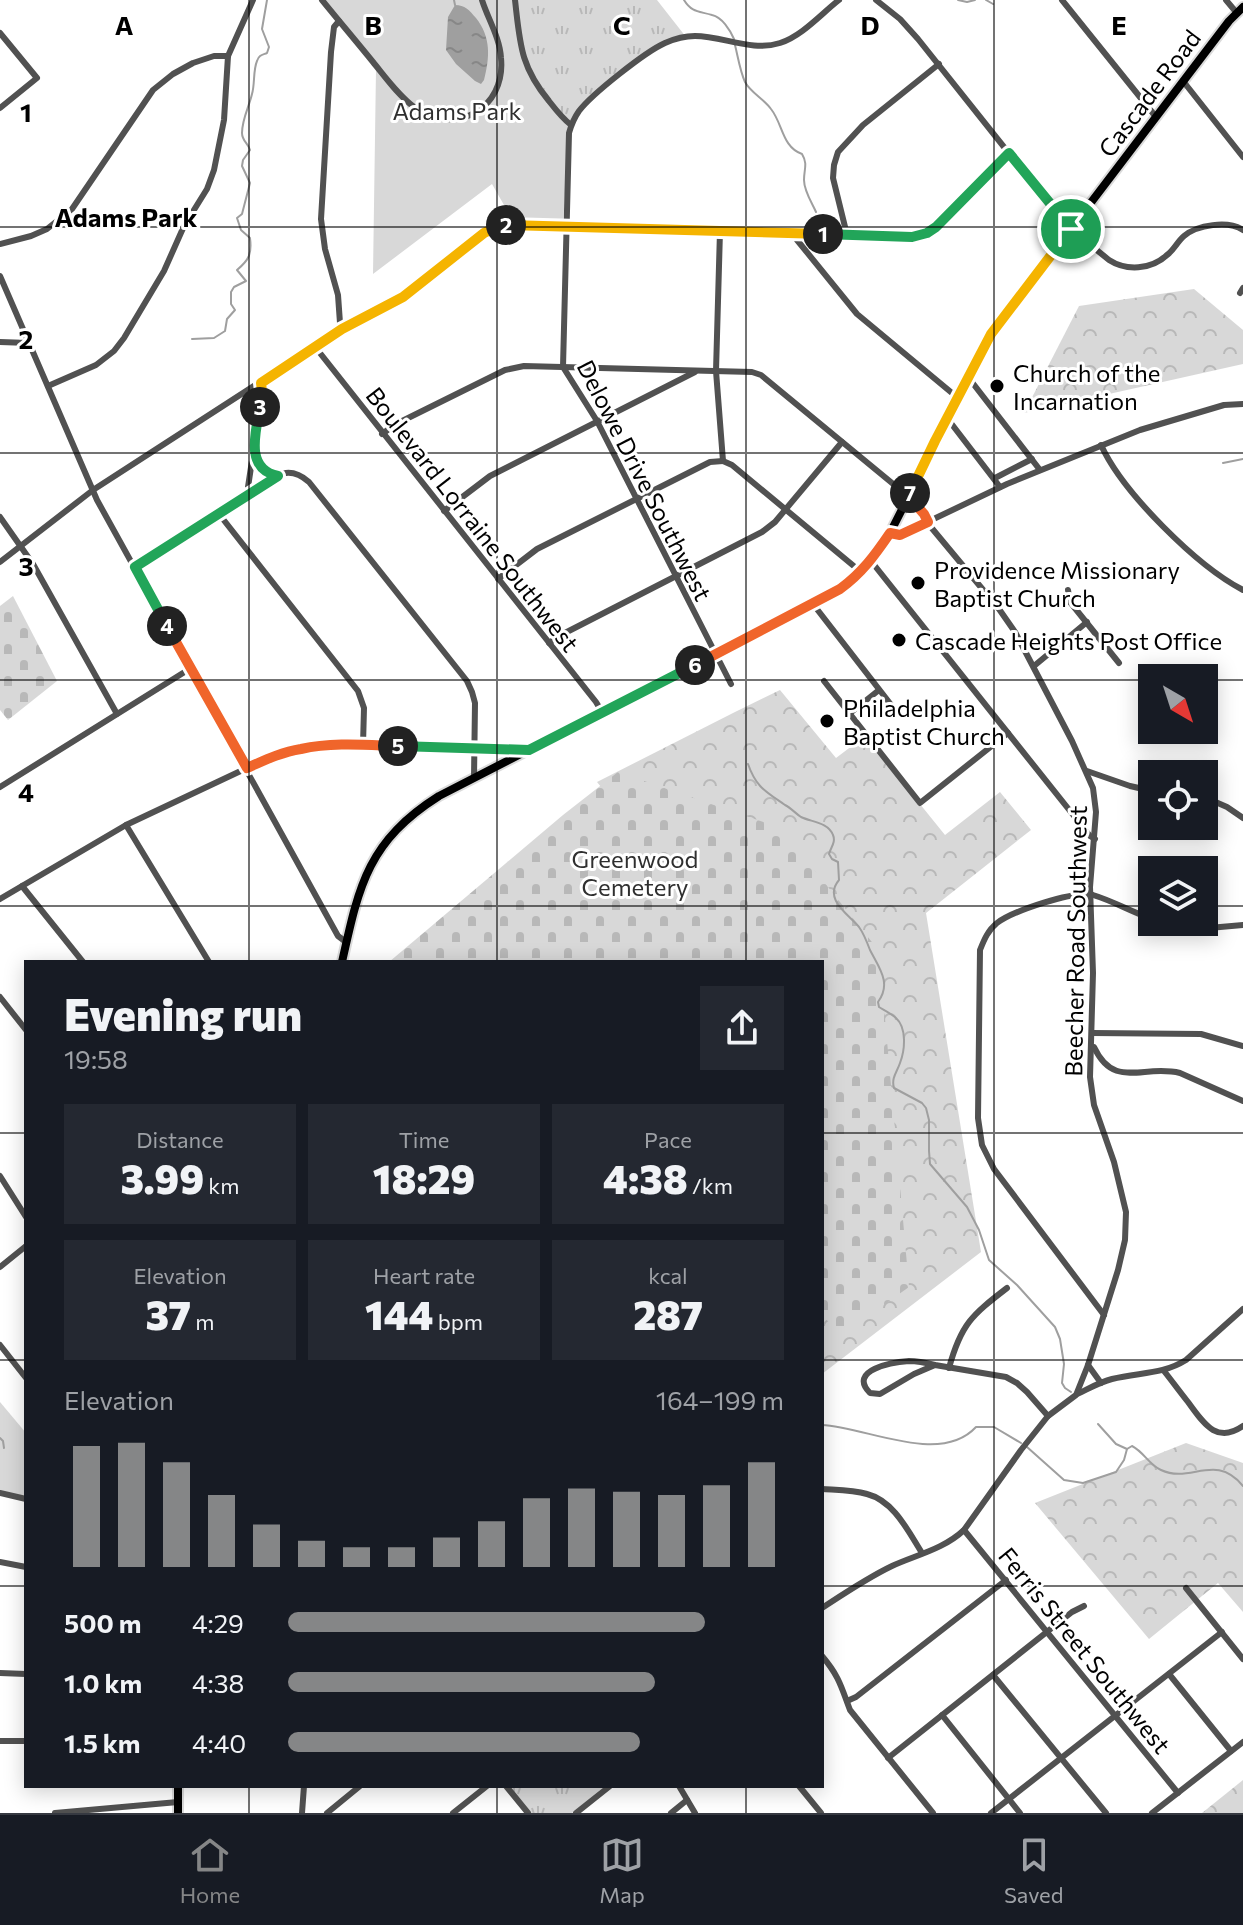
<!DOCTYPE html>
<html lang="en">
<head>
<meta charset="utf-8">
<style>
	:root { --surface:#171b24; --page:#242831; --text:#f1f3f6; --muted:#9ea1a6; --line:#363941; --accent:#858687 }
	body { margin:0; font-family:Commissioner,sans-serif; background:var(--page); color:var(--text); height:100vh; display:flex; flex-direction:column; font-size:30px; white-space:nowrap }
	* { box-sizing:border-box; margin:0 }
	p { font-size:26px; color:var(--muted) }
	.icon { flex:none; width:44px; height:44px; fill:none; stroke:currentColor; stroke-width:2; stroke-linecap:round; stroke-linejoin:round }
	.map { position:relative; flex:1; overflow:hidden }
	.drawer { position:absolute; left:24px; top:960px; width:800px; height:828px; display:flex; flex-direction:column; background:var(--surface); border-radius:0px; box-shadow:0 4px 20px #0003 }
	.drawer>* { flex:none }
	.needle { width:52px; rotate:141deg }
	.fabs { position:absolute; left:1138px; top:664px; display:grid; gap:16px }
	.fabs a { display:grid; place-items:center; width:80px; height:80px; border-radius:0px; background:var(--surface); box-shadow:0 4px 20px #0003; font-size:40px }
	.pin { position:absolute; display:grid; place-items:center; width:68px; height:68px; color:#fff; margin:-34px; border:4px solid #fff; border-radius:50%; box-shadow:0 2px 8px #0007 }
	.km { position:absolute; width:40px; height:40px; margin:-20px; border-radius:50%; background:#222; color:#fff; font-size:22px; line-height:40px; text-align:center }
	.round { display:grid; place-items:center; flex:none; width:84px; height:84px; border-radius:0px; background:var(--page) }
	.headline { display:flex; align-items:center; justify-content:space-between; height:136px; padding:0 40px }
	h1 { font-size:44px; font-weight:800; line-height:60px }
	.stats { display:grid; grid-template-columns:repeat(3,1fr); gap:12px; height:136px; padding:8px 40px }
	.stats div { display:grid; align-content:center; border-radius:0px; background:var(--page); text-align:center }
	.stats b { font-size:40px; font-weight:800 }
	.stats small { font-size:22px; font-weight:400 }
	.stats p { font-size:22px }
	.chart { height:224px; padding:16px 40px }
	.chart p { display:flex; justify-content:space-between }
	.chart svg { width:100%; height:144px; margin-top:8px; stroke:var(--accent); stroke-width:6 }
	ul { padding:0 40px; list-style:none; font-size:26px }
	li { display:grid; grid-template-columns:128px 96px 1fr; align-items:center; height:60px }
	li i { height:20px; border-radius:10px; background:var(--accent) }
	.tab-bar { display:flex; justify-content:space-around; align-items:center; height:112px; border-top:2px solid var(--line); background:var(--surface); font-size:22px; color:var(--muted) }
	.tab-bar a { display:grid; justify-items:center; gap:4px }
	.tab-bar .active { color:var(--accent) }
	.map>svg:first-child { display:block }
</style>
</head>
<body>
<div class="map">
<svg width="1243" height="1813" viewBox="0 0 1243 1813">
	<defs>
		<pattern id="grass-tufts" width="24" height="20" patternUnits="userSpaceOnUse" patternTransform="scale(2)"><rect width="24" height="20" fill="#d8d8d8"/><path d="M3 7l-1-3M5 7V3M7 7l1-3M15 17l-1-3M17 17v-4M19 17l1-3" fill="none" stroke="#b8b8b8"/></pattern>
		<pattern id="forest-crowns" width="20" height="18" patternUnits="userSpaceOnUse" patternTransform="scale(2)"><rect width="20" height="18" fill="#d8d8d8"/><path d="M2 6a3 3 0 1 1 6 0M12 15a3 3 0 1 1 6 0" fill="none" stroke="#b8b8b8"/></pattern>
		<pattern id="cemetery-stones" width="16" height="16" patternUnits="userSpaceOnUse" patternTransform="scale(2)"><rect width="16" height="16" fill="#d8d8d8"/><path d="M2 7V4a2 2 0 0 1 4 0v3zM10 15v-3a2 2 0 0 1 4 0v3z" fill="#b8b8b8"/></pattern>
		<pattern id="water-ripples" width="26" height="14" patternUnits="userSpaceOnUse" patternTransform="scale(2)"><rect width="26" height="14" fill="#9f9f9f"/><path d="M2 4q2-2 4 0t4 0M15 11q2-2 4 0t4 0" fill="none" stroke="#878787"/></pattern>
	</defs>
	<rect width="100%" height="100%" fill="#fff"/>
	<g fill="url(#grass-tufts)">
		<polygon points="517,0 657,0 686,37 648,52 580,110 569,126 525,64"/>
		<polygon points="509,1786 605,1786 572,1813 530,1813"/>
	</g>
	<g fill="url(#forest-crowns)">
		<polygon points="1194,289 1243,330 1243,364 1024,413 1079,306"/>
		<polygon points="780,690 836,758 865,736 945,835 1000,792 1031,830 926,913 981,1252 822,1374 822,1249 867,960 705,915 597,782 735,712"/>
		<polygon points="1186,1443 1243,1463 1243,1612 1218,1583 1149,1639 1035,1503"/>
		<polygon points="1243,1780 1243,1813 1202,1813"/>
	</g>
	<g fill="url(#cemetery-stones)">
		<polygon points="13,596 57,681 8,720 0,710 0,606"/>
		<polygon points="618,772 781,828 879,951 909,1287 841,1335 822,1315 822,962 389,962 563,815"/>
	</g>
	<g fill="#d8d8d8">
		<polygon points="322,0 517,0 525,64 569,126 563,226 512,219 492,184 373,274 376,69"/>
		<polygon points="0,1402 26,1433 26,1497 0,1492"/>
	</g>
	<path fill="url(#water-ripples)" d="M455,5C465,5 469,10 476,18C491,37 490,57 484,80L481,84L475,81L456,64L446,50L448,17Z"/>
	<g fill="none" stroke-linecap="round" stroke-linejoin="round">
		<g stroke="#9f9f9f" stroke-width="2">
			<polyline points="454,0 455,5"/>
			<path d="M684,0C692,13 699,11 712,15C722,17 730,30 734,39"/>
			<polyline points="958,0 967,2 975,0"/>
			<polyline points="986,0 993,4"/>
			<path d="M735,45C738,57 740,71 745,82C751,93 764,99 771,109C783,124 782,147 802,154C808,164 804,169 804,180C804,191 812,203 816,212"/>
			<path d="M192,339L214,338L225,331L227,319L235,310L231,304V292L234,287L246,281L237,270C249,260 252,254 250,238L241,230L237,218L242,214L250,183L242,166L243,160L250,150C248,143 242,141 242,133C242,119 249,107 252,94C255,84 253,70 257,61C259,55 262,55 267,53L269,47L262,29L267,0"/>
			<polyline points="1223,463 1243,459"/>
			<path d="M748,764C756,787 765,791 785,805C791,808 795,813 801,817C811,822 828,822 833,835C836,842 831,847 829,854L832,859L838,862L839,880C823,899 848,914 859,927C864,934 867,942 870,950C879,968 892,983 878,1002L879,1007C884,1010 892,1014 896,1018C907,1028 905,1050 900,1063C897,1072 891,1078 894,1088L922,1103L926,1108L929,1120V1151L930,1164L967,1207L979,1230L989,1260L1017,1285L1055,1327L1060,1339L1064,1364L1062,1383L1065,1388L1071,1392"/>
			<path d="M1098,1424L1116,1444L1127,1449L1132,1446C1144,1452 1149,1465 1161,1470C1191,1484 1215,1452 1243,1486"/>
			<path d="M822,1425C867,1427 940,1466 976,1427H994L1021,1443"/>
			<polyline points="0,1438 3,1441 4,1448"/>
			<polyline points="1027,1447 1064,1480 1083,1483 1116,1472 1124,1460 1127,1449"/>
		</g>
		<g stroke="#dbdbdb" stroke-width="12">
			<g id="major">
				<path d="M342,962C359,885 368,841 439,796L830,595C857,579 873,559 890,533L991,334L1229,21L1243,7"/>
				<polyline points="178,1813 178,1786"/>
			</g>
		</g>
		<g stroke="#515151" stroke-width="6">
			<path d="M322,0C339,21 356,41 373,62C386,78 398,95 414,107C455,137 506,109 501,58C500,38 488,19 482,0"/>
			<path d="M515,0C520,43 520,66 549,101C556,110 562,118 571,125"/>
			<path d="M876,0L900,19L918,39L1066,225L1109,260C1126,271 1151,270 1167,255C1174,250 1177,242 1184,236C1197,225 1228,220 1243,230"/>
			<polyline points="1062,0 1156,117"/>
			<polyline points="1226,0 1236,12"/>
			<polyline points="339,21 334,27 331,52 321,219 325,249 338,295 340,323 342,329"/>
			<polyline points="0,33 37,78 0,108"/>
			<polyline points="1183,81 1243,157"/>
			<polyline points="720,231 716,371 723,461"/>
			<polyline points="795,234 797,240 857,314 958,398"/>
			<polyline points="847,235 833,178 834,165 838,152 863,125 939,64"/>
			<polyline points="0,244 31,236 47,229 72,209 153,90 173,74 193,63 214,56 228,56"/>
			<polyline points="0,276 97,500 338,936 346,942"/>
			<polyline points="1240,293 1243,288"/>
			<polyline points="0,342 29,343"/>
			<polyline points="316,348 596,702 602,712"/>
			<polyline points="968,377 1040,470"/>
			<path d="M261,383L262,391C259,412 241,469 274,475C281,477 279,474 286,473C295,472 302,476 309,482L467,681L472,692L475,703L474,778"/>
			<polyline points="48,386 96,365 114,351 124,338 164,271 184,226 207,189 214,170 224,120 228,56 253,0"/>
			<polyline points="947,418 1000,487"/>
			<path d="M382,434L396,424L505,370L524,366L752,372L761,375L909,497L924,514L930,526L999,609L1015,632L1072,741L1093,788L1096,812L1090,887L1093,973L1090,1077L1094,1105L1114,1162L1126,1212L1125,1240L1118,1270L1088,1365L1076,1395L1048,1416L1021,1450L964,1530C944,1549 916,1555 892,1566C867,1578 845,1593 822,1608"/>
			<path d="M1101,445C1123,493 1197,566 1243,590"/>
			<polyline points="723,461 732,465 861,572"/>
			<polyline points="995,478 1032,459"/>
			<polyline points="249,494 248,487 253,454"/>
			<polyline points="444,511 490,476 695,372"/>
			<polyline points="219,514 358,691 364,708 363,745"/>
			<polyline points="0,517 33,564 117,714"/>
			<polyline points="890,533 900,535 1007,484 1140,430 1224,405 1243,404"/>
			<polyline points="871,561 1090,836 1095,839"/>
			<polyline points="0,562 93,490 342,329 403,297 491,228 504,225 919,236 936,227 1009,153"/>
			<polyline points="135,567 277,477"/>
			<polyline points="498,579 537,549 710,462 723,461"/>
			<polyline points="1068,590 1070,602 1119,663"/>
			<polyline points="813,604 892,706"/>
			<polyline points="549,643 559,636 762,532 775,522 842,442"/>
			<polyline points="1034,666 1087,622"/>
			<polyline points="824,681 920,803 1008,733"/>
			<path d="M731,684L597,421L563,367L569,133C571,126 574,118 579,111C592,94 645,52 665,43C674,39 685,36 695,36C723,36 752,52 780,43C802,36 821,14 839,0"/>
			<polyline points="849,714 879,690"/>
			<polyline points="1087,771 1130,786 1152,791"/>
			<polyline points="0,787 191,668"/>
			<polyline points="1204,797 1227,807 1243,818"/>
			<polyline points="126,825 209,962"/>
			<polyline points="22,886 83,962"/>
			<polyline points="0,899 126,825 247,768 290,751 332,744 528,750"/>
			<polyline points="1161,922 1209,928 1243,925"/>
			<polyline points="0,997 26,1030"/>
			<polyline points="1092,1033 1201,1034 1243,1046"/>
			<path d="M1094,1047C1114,1090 1143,1064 1180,1073L1243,1101"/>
			<polyline points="0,1176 26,1217"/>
			<polyline points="0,1267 26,1246"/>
			<path d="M1104,1315L994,1169L982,1145L978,1118L980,950C984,940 988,930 997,923C1013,911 1074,890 1093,895C1113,901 1132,912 1152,919"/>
			<polyline points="0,1345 26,1378"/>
			<path d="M935,1365C927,1363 918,1361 909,1361C893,1362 847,1370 870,1393L880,1394L914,1374L935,1365L1006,1377L1017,1383L1027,1392L1048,1416"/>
			<polyline points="1088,1365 1101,1383"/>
			<path d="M949,1368C961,1324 972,1315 1007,1288"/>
			<path d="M1164,1371C1172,1381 1180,1392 1188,1402C1203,1422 1216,1445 1243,1426"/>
			<path d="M1077,1394C1088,1389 1100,1382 1112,1379C1139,1372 1162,1375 1186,1360L1243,1309"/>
			<path d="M822,1489C836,1490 853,1490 867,1494C894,1501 908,1531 922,1553"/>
			<polyline points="0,1493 26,1499"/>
			<polyline points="964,1530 1178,1793"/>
			<polyline points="0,1562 26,1567"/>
			<polyline points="1186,1588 1243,1659"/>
			<path d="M822,1656C839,1676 841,1686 850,1710L933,1813"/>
			<polyline points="0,1673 26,1674"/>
			<polyline points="1169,1674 1231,1751"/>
			<polyline points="993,1675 1106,1813"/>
			<polyline points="847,1701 856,1697 1006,1580"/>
			<polyline points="942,1715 1020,1813"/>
			<polyline points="0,1741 26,1741"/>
			<polyline points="888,1758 1072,1612 1084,1606"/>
			<polyline points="506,1786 528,1813"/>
			<polyline points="679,1786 695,1813"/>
			<polyline points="799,1786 821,1813"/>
			<polyline points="55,1813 178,1802"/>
			<polyline points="302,1813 304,1786"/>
			<polyline points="327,1813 360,1786"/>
			<polyline points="453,1813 487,1786"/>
			<polyline points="576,1813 610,1786"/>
			<polyline points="671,1813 687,1800"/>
			<polyline points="991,1813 1222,1632"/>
			<polyline points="1152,1813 1243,1742"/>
		</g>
		<use href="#major" stroke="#000" stroke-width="8"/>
	</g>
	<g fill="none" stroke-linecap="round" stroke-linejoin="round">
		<g stroke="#fff" stroke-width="16">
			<polyline id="split-1" points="823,234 912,237 927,233 936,227 1009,153 1071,229"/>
		</g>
		<g stroke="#fff" stroke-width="16">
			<polyline id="split-2" points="506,225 823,234"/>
		</g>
		<g stroke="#fff" stroke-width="16">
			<polyline id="split-3" points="260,407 262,391 261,383 342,329 403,297 484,233 498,226 506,225"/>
		</g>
		<g stroke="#fff" stroke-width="16">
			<path id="split-4" d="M167,626L135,567L278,476C244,469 256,431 260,407"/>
		</g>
		<g stroke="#fff" stroke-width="16">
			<path id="split-5" d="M167,626L247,768C265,760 282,752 301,749C333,742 366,745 398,746"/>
		</g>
		<g stroke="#fff" stroke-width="16">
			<polyline id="split-6" points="398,746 529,750 695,665"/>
		</g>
		<g stroke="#fff" stroke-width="16">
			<path id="split-7" d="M695,665L840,589C862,573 875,555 890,533L900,535L928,522L924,514L909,497L910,493"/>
		</g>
		<g stroke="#fff" stroke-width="16">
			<polyline id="split-8" points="910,493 935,441 991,334 1071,229"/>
		</g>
		<use href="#split-1" stroke="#22a559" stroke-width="10"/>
		<use href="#split-2" stroke="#f5b400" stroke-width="10"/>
		<use href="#split-3" stroke="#f5b400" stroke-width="10"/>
		<use href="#split-4" stroke="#22a559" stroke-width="10"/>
		<use href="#split-5" stroke="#f0652b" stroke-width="10"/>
		<use href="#split-6" stroke="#22a559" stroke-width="10"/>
		<use href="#split-7" stroke="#f0652b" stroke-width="10"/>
		<use href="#split-8" stroke="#f5b400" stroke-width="10"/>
	</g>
	<path fill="none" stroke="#000" stroke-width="2" stroke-opacity="0.55" d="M249,0V962M497,0V962M746,0V962M994,0V1813M0,227H1243M0,453H1243M0,680H1152M1204,680H1243M0,906H1152M1204,906H1243M0,1133H26M822,1133H1243M0,1360H26M822,1360H1243M0,1586H26M822,1586H1243M249,1786V1813M497,1786V1813M746,1786V1813"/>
	<g fill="#000" stroke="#fff" stroke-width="3">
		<circle cx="997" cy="386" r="8"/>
		<circle cx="918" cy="583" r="8"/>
		<circle cx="899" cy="640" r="8"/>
		<circle cx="827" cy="721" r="8"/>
	</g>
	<g text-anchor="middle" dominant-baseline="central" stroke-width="6" stroke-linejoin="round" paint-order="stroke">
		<g font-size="24" fill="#000" stroke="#fff">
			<text transform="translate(1149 93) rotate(-53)">Cascade Road</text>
			<text transform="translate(645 480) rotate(63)">Delowe Drive Southwest</text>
			<text transform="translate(473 519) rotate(52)">Boulevard Lorraine Southwest</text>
			<text transform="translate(1075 941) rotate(-89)">Beecher Road Southwest</text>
			<text transform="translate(1085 1650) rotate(51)">Ferris Street Southwest</text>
		</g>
		<g font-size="24" fill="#2f2f2f" stroke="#fff">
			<text x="457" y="110">Adams Park</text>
			<text x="635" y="858">Greenwood<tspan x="635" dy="28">Cemetery</tspan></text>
		</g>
		<g font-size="24" fill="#000" stroke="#fff" text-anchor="start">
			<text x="1013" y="372">Church of the<tspan x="1013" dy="28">Incarnation</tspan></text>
			<text x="934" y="569">Providence Missionary<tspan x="934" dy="28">Baptist Church</tspan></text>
			<text x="915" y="640">Cascade Heights Post Office</text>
			<text x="843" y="707">Philadelphia<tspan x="843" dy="28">Baptist Church</tspan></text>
		</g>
		<g font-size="26" font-weight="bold" fill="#000" stroke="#fff">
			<text x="126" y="216">Adams Park</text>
		</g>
	</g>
	<g font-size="26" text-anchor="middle" font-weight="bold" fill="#000" stroke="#fff" stroke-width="6" stroke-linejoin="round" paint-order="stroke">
		<text x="124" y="35">A</text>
		<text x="373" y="35">B</text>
		<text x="622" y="35">C</text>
		<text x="870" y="35">D</text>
		<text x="1119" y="35">E</text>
		<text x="26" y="122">1</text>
		<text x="26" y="349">2</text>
		<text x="26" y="576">3</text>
		<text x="26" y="802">4</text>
	</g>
</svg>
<div class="fabs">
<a><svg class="needle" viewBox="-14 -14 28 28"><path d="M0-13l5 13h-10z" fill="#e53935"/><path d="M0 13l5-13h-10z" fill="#9ea1a6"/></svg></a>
<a><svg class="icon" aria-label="locate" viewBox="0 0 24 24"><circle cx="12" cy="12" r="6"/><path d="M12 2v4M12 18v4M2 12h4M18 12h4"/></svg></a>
<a><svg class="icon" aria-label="layers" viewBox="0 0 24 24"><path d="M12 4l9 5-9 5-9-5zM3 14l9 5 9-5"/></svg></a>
</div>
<div class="pin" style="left:1071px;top:229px;background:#1e9e55"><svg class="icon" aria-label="arrive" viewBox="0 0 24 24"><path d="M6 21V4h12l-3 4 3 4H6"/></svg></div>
<b class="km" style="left:823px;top:234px">1</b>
<b class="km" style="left:506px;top:225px">2</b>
<b class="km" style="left:260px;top:407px">3</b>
<b class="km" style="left:167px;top:626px">4</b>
<b class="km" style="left:398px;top:746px">5</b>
<b class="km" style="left:695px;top:665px">6</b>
<b class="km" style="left:910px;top:493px">7</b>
<section class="drawer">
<div class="headline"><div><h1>Evening run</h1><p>19:58</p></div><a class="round"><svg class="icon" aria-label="share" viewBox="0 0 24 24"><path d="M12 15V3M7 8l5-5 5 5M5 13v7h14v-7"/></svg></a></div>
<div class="stats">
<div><p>Distance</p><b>3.99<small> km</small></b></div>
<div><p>Time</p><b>18:29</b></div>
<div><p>Pace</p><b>4:38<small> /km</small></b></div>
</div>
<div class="stats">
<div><p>Elevation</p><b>37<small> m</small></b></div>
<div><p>Heart rate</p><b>144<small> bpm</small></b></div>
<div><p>kcal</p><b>287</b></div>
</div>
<div class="chart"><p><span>Elevation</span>164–199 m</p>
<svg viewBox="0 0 160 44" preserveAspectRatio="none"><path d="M5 44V7M15 44V6M25 44V12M35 44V22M45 44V31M55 44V36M65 44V38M75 44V38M85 44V35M95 44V30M105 44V23M115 44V20M125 44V21M135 44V22M145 44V19M155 44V12"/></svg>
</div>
<ul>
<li><b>500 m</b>4:29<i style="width:84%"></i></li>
<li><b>1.0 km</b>4:38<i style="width:74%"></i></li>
<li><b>1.5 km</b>4:40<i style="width:71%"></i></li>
</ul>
</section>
</div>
<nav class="tab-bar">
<a class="active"><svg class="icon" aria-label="home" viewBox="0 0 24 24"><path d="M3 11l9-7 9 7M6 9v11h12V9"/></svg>Home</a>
<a><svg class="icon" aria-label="map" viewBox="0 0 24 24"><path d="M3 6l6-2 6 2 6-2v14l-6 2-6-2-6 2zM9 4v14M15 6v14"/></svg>Map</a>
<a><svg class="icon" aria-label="saved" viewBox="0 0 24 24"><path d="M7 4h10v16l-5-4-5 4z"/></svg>Saved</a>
</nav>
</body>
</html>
